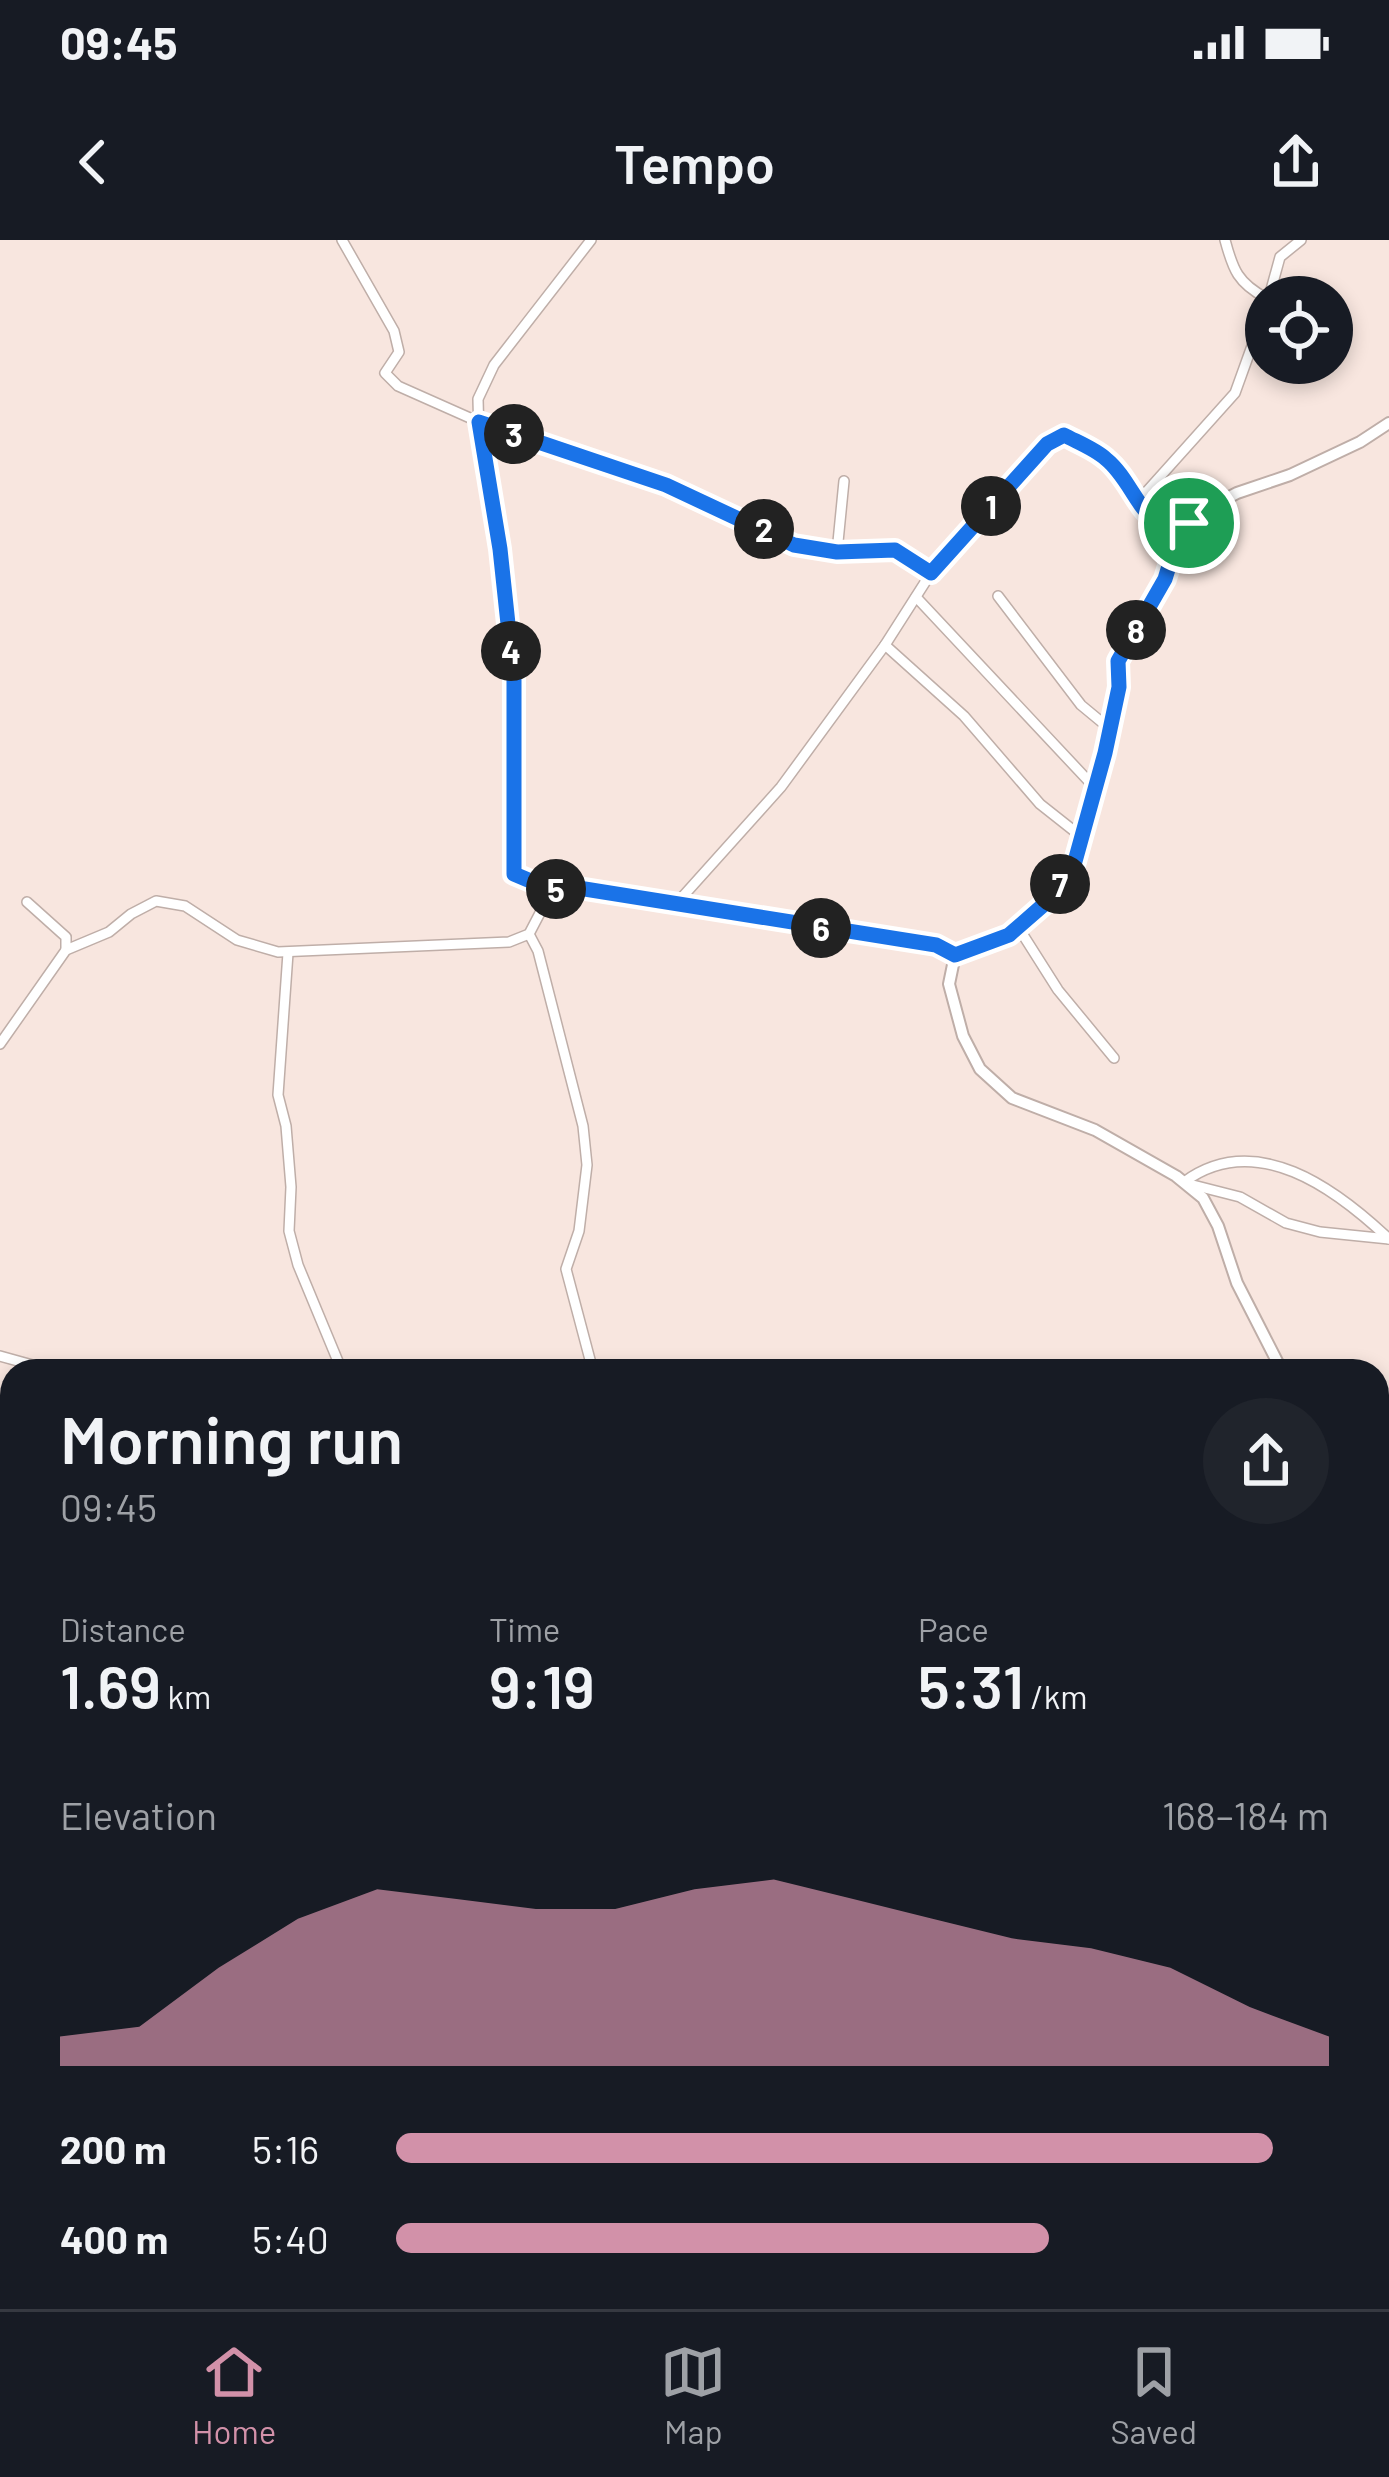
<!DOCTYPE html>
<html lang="en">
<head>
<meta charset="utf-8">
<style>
	:root { --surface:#171b24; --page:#20242c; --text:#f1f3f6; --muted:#9ea1a6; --line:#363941; --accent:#d291a9 }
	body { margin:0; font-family:Barlow,sans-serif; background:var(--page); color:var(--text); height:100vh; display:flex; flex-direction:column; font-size:45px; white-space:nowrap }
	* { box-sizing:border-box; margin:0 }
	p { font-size:39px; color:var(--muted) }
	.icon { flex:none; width:66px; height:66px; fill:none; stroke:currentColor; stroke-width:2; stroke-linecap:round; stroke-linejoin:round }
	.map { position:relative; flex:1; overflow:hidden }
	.drawer { position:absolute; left:0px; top:1119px; width:1389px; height:951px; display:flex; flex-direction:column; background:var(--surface); border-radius:36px 36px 0 0; box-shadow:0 6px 18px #0003 }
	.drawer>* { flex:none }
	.controls { position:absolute; left:1245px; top:36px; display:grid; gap:24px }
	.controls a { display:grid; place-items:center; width:108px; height:108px; border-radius:50%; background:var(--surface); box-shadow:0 6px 18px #0003; font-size:60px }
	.pin { position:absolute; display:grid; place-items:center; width:102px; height:102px; color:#fff; margin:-51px; border:6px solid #fff; border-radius:50%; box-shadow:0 3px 12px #0007 }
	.km { position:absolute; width:60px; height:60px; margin:-30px; border-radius:50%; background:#222; color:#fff; font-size:33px; line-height:60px; text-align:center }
	.round { display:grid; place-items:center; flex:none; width:126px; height:126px; border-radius:63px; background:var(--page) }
	.summary { display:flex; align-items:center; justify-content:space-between; height:204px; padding:0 60px }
	h1 { font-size:66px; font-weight:600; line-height:90px }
	.metrics { display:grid; grid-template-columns:repeat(3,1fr); gap:18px; height:204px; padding:12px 60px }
	.metrics div { display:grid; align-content:center }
	.metrics b { font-size:60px; font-weight:600 }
	.metrics small { font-size:33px; font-weight:400 }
	.metrics p { font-size:33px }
	.chart { height:336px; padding:24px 60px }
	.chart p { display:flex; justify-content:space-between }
	.chart svg { width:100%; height:216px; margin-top:12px; fill:var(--accent); opacity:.7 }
	ul { padding:0 60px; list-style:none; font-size:39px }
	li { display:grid; grid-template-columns:192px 144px 1fr; align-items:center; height:90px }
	li i { height:30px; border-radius:15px; background:var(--accent) }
	.status { display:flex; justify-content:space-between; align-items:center; height:84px; padding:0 60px; background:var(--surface); direction:ltr }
	.status svg { height:33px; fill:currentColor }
	header { display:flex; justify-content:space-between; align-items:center; height:156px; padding:0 60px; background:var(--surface); font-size:54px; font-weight:600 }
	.dock { display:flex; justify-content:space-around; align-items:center; height:168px; border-top:3px solid var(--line); background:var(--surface); font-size:33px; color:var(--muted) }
	.dock a { display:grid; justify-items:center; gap:6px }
	.dock .selected { color:var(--accent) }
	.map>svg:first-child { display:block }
</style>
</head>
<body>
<div class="status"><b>09:45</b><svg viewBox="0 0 49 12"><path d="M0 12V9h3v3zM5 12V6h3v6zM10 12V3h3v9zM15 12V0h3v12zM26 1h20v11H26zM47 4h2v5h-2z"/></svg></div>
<header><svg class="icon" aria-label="back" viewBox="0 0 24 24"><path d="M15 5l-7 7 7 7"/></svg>Tempo<svg class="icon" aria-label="share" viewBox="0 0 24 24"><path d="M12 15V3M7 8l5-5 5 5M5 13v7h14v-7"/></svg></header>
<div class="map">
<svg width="1389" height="2069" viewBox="0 0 1389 2069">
	<rect width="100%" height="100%" fill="#f8e6df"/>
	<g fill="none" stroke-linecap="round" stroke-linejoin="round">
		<g stroke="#bfaea8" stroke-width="12">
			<g id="minor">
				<polyline points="342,0 394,91 399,112 385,133 398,146 479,182 666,245 794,305 837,312 895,310 931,333"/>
				<path d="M1225,0C1233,30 1238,43 1266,58"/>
				<polyline points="1269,57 1280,17 1301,0"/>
				<polyline points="837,312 844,241"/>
				<polyline points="1173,314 1140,259 1235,153 1266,67"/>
				<polyline points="998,356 1081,465 1110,489"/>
				<polyline points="916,357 1096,549"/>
				<polyline points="885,405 964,476 1040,564 1083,598"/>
				<polyline points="552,650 514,634 514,439 500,309 479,198 478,159 494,125 591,0"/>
				<polyline points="27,662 66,697 66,710"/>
				<polyline points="676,664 781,547 885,405 931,333 1047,204 1064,195 1106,219 1140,259"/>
				<polyline points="1018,687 1058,750 1114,818"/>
				<polyline points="529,694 538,711 583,886 587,925 579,991 566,1029 593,1131"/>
				<polyline points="288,713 278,855 286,886 291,947 289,991 298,1025 342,1131"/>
				<polyline points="0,804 66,710 109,692 131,674 156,661 185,666 237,700 278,712 509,702 529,694 552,650 566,647 936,705 955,715"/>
				<path d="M1184,942C1256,889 1336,949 1389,999"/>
				<polyline points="1189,944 1240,957 1286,983 1320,992 1389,999"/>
				<polyline points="0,1116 54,1131"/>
				<polyline points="0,1402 12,1450"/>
				<polyline points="0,1483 12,1458"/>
				<polyline points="1377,1841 1389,1857"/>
				<polyline points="189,2058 195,2069"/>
				<polyline points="1201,2058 1203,2069"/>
				<polyline points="233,2069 238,2058"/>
				<polyline points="968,2069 985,2058"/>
			</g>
		</g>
		<g stroke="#bfaea8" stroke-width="14">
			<g id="major">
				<polyline points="1282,1131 1237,1043 1218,986 1203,958 1176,936 1095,890 1012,858 980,829 963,796 949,744 955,715 1009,695 1049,660 1074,625 1105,513 1119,447 1118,421 1165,339 1180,290 1203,271 1237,253 1290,235 1360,202 1389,183"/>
				<polyline points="1377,1580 1389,1576"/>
				<polyline points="571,2069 576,2058"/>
			</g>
		</g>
		<use href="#minor" stroke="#fff" stroke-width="9"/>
		<use href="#major" stroke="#fff" stroke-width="10"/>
	</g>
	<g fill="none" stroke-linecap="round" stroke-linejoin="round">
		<g stroke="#fff" stroke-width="24">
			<path id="route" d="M479,182L666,245L794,305L837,312L895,310L931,333L1047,204L1064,195C1077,202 1095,209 1106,219C1138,245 1141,297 1189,283L1180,290L1165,339L1118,421L1119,447L1105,513L1074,625L1049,660L1009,695L955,715L936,705L566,646L552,650L514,634V440L500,309Z"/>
		</g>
		<use href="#route" stroke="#1a73e8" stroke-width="15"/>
	</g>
</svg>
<div class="controls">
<a><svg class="icon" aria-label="locate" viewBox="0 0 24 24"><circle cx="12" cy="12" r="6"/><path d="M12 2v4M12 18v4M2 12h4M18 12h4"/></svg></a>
</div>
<div class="pin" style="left:1189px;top:283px;background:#1e9e55"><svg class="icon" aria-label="arrive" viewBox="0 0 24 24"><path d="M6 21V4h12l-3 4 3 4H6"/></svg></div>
<b class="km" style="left:991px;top:266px">1</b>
<b class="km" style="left:764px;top:289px">2</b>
<b class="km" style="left:514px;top:194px">3</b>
<b class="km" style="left:511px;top:411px">4</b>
<b class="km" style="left:556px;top:649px">5</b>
<b class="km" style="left:821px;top:688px">6</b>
<b class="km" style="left:1060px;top:644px">7</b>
<b class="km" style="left:1136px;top:390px">8</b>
<section class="drawer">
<div class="summary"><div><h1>Morning run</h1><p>09:45</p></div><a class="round"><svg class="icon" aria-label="share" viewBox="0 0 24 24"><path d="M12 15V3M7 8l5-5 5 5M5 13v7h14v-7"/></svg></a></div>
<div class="metrics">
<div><p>Distance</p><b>1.69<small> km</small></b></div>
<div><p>Time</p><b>9:19</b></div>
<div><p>Pace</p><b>5:31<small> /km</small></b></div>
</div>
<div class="chart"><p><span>Elevation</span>168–184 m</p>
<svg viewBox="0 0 160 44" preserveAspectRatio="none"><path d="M0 44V38L10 36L20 24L30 14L40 8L50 10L60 12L70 12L80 8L90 6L100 10L110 14L120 18L130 20L140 24L150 32L160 38V44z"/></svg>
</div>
<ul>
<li><b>200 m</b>5:16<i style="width:94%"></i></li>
<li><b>400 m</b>5:40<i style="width:70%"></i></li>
</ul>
</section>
</div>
<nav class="dock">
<a class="selected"><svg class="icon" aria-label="home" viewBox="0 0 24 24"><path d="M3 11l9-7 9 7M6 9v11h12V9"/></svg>Home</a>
<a><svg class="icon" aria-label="map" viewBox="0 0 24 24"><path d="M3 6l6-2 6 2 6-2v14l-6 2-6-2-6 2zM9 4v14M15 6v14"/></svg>Map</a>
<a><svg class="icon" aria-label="saved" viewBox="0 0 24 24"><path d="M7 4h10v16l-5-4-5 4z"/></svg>Saved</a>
</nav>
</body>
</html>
